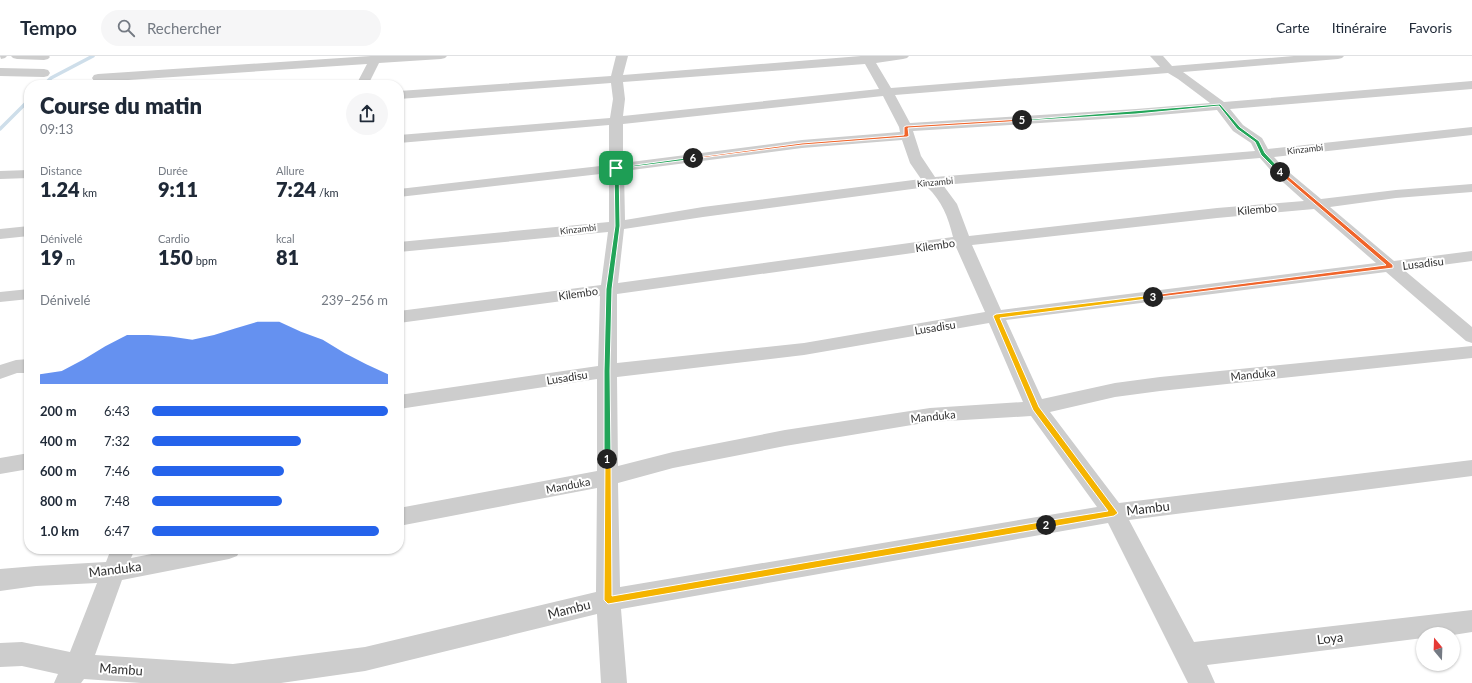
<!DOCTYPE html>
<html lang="fr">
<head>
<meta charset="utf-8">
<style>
	:root { --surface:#fff; --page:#f6f6f7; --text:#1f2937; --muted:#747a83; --line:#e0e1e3; --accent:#2563eb }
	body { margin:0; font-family:Lato,sans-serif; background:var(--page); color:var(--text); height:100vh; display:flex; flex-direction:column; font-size:15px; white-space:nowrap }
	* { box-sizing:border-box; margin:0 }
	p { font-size:13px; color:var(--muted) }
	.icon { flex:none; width:22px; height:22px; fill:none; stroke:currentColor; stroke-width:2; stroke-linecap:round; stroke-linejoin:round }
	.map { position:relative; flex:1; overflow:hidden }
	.details { position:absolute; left:24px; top:24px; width:380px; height:474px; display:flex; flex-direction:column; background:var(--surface); border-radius:16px; box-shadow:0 1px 3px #0004 }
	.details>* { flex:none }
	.needle { width:26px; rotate:341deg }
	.controls { position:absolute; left:1416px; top:571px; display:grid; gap:8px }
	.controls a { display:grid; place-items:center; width:44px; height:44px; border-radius:50%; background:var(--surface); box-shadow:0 1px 3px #0004; font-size:20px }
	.pin { position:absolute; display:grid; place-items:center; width:34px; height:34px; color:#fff; margin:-17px; border-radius:8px; box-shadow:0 2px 6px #0006 }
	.km { position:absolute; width:20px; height:20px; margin:-10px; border-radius:50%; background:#222; color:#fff; font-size:11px; line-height:20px; text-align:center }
	.round { display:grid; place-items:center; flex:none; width:42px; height:42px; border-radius:21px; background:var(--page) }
	.head { display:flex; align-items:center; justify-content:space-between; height:68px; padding:0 16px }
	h1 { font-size:22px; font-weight:800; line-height:30px }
	.stats { display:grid; grid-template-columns:repeat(3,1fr); gap:6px; height:68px; padding:4px 16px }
	.stats div { display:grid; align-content:center }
	.stats b { font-size:20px; font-weight:800 }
	.stats small { font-size:11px; font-weight:400 }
	.stats p { font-size:11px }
	.chart { height:112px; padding:8px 16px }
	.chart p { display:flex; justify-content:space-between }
	.chart svg { width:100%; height:72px; margin-top:4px; fill:var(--accent); opacity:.7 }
	ul { padding:0 16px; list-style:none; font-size:13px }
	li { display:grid; grid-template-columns:64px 48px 1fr; align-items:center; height:30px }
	li i { height:10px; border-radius:5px; background:var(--accent) }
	header { display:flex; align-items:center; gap:24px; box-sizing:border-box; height:56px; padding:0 20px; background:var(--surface); border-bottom:1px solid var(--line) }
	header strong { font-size:19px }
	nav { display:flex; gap:22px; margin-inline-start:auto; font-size:14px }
	.search { width:280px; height:36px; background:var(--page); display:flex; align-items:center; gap:10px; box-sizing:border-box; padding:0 14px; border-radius:22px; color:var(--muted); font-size:15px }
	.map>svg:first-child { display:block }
</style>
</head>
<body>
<header>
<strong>Tempo</strong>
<div class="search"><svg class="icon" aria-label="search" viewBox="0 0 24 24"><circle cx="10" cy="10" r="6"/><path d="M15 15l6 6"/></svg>Rechercher</div>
<nav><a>Carte</a><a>Itinéraire</a><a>Favoris</a></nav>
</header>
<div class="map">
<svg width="1472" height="627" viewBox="0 0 1472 627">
	<rect width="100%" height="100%" fill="#fff"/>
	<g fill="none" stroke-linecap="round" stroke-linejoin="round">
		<g stroke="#cedeea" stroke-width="3.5">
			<polyline points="44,29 51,22 93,0"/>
			<polyline points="0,73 29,44"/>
		</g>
		<g fill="#cdcdcd" fill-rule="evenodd">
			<polygon points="0,0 7,0 5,2 1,3"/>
			<polygon points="11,0 49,0 50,1 48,3 44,4 17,3 13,2"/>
			<polygon points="371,0 447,0 445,2 441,3 379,7 368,29 356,29 367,8 98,26 94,25 92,22 94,19 98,18"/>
			<path d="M616,0H628L623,19L861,0H909L907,2L903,3L876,7L891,32L1160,11L1150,0H1163L1172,10L1294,0H1344L1342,2L1338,3L1183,16L1224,46L1472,25V33L1230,53L1243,69L1262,82L1268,93L1472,71V79L1274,101L1284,112L1321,143L1396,134L1472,128V136L1396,142L1330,151L1394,205L1472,195V205L1404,214L1472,271V287L1466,285L1386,216L1006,264L1042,343L1115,327L1160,321L1472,290V302L1160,335L1115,341L1050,356L1119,447L1472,404V420L1129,464L1194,586L1472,554V576L1453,579L1423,578V582L1207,609L1215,627H1188L1108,467L621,553L627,627H601L597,558L365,615L281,627H141L84,623L81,627H54L58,618L22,610L0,611V587L22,586L70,596L97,527L36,530L0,535V513L36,510L106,506L111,493H135L131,502L177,493H241L237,500L229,503L122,524L95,599L233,608L365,591L596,536L597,432L399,470V452L597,415V323L399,353V339L598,310L600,240L399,267V255L601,229L608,176L399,196V186L609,166V117L399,141V133L609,109V69L399,87V79L610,62L613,43L611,27L399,43V35L611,20ZM865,8L879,33L623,60L625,43L623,26ZM1168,17L1178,23L1210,47L1136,53L910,67L895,39ZM883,40L899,71L900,76L802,84L623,107V68ZM1217,54L1233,75L1251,87L1255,95L935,121L921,100L913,75L1136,61ZM902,84L910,107L921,123L703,151L625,164L624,115L802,92ZM1260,102L1274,118L1304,145L1217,152L969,180L957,148L943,129ZM927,131C942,145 948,161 953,181L618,227L624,173L703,161ZM1314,153L1376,207L1001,254L972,189L1217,162ZM956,191L985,256L804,287L617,307V238ZM989,267L1023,346L930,352L785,374L673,396L618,410L617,321L804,299ZM1031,360L1097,451L620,531L618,427L673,412L785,390L930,366Z"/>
			<polygon points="0,12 44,13 48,14 50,17 48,20 44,21 0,20"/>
			<polygon points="29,114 29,122 0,123 0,115"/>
			<polygon points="29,170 29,180 0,183 0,173"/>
			<polygon points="29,233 29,243 0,246 0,236"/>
			<polygon points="29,303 29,317 17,317 0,323 0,309 16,304"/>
			<polygon points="29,397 29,413 0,418 0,402"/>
		</g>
	</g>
	<polygon fill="#22a559" stroke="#fff" points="616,110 619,112 620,170 612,233 610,315 611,403 607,406 604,403 604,315 606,233 615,170 614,112"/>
	<polygon fill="#f5b400" stroke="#fff" points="605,401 610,401 611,403 612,540 1046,465 1050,469 1046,472 608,548 604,544"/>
	<polygon fill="#f5b400" stroke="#fff" points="1153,239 1155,239 1155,242 1000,262 1039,351 1118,457 1114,460 1046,472 1043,471 1043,466 1046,465 1108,455 1033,354 993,260 996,258"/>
	<polygon fill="#f0652b" stroke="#fff" points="1279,115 1282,115 1393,209 1393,212 1151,242 1151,239 1153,239 1386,209 1279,117"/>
	<polygon fill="#22a559" stroke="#fff" points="1220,48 1240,71 1259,85 1265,97 1282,115 1282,117 1279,117 1261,99 1255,86 1237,73 1219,50 1136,58 1022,65 1020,64"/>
	<polygon fill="#f0652b" stroke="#fff" points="1022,63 1024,65 908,72 909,80 907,81 802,89 693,103 691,102 802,87 904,79 904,71 906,70"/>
	<polygon fill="#22a559" stroke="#fff" points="693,101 695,103 616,113 614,112"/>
	<g text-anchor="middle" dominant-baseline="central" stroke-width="4" stroke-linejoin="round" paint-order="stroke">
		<g font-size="9" fill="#303030" stroke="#fff">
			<text transform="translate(1305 93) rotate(-6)">Kinzambi</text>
			<text transform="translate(935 126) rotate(-5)">Kinzambi</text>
			<text transform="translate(578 173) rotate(-6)">Kinzambi</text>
		</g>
		<g font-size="11" fill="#303030" stroke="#fff">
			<text transform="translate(1257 153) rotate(-5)">Kilembo</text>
			<text transform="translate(935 189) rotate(-8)">Kilembo</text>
			<text transform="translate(1423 207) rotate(-7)">Lusadisu</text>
			<text transform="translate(578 237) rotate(-8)">Kilembo</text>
			<text transform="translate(935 271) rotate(-9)">Lusadisu</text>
			<text transform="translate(1253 318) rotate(-6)">Manduka</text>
			<text transform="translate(567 321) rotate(-9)">Lusadisu</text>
			<text transform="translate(933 360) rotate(-6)">Manduka</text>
			<text transform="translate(568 429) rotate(-11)">Manduka</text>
		</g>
		<g font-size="13" fill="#303030" stroke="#fff">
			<text transform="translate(1148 452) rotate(-7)">Mambu</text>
			<text transform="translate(115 513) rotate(-7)">Manduka</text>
			<text transform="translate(569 553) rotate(-14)">Mambu</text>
			<text transform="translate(1330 582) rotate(-7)">Loya</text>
			<text transform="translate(121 613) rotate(4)">Mambu</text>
		</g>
	</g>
</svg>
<div class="controls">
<a><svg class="needle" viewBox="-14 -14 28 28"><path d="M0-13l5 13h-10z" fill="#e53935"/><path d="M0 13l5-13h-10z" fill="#747a83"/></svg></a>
</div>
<div class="pin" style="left:616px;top:112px;background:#1e9e55"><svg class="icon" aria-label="arrive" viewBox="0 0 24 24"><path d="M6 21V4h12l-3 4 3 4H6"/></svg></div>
<b class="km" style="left:607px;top:403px">1</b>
<b class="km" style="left:1046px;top:469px">2</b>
<b class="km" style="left:1153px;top:241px">3</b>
<b class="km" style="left:1280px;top:116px">4</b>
<b class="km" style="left:1022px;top:64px">5</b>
<b class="km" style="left:693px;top:102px">6</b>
<section class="details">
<div class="head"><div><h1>Course du matin</h1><p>09:13</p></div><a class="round"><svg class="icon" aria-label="share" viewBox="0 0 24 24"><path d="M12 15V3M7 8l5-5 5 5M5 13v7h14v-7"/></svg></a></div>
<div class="stats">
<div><p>Distance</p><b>1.24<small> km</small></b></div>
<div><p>Durée</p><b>9:11</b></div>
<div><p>Allure</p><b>7:24<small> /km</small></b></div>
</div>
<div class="stats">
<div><p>Dénivelé</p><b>19<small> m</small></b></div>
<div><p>Cardio</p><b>150<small> bpm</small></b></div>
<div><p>kcal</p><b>81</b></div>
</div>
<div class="chart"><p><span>Dénivelé</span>239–256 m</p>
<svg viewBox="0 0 160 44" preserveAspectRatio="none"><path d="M0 44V38L10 36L20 29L30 21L40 14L50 14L60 15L70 17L80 14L90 10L100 6L110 6L120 12L130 17L140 25L150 32L160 38V44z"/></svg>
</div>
<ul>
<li><b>200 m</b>6:43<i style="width:100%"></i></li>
<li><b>400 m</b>7:32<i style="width:63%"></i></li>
<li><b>600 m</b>7:46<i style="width:56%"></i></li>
<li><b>800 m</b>7:48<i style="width:55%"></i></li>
<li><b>1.0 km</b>6:47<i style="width:96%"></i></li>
</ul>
</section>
</div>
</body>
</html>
